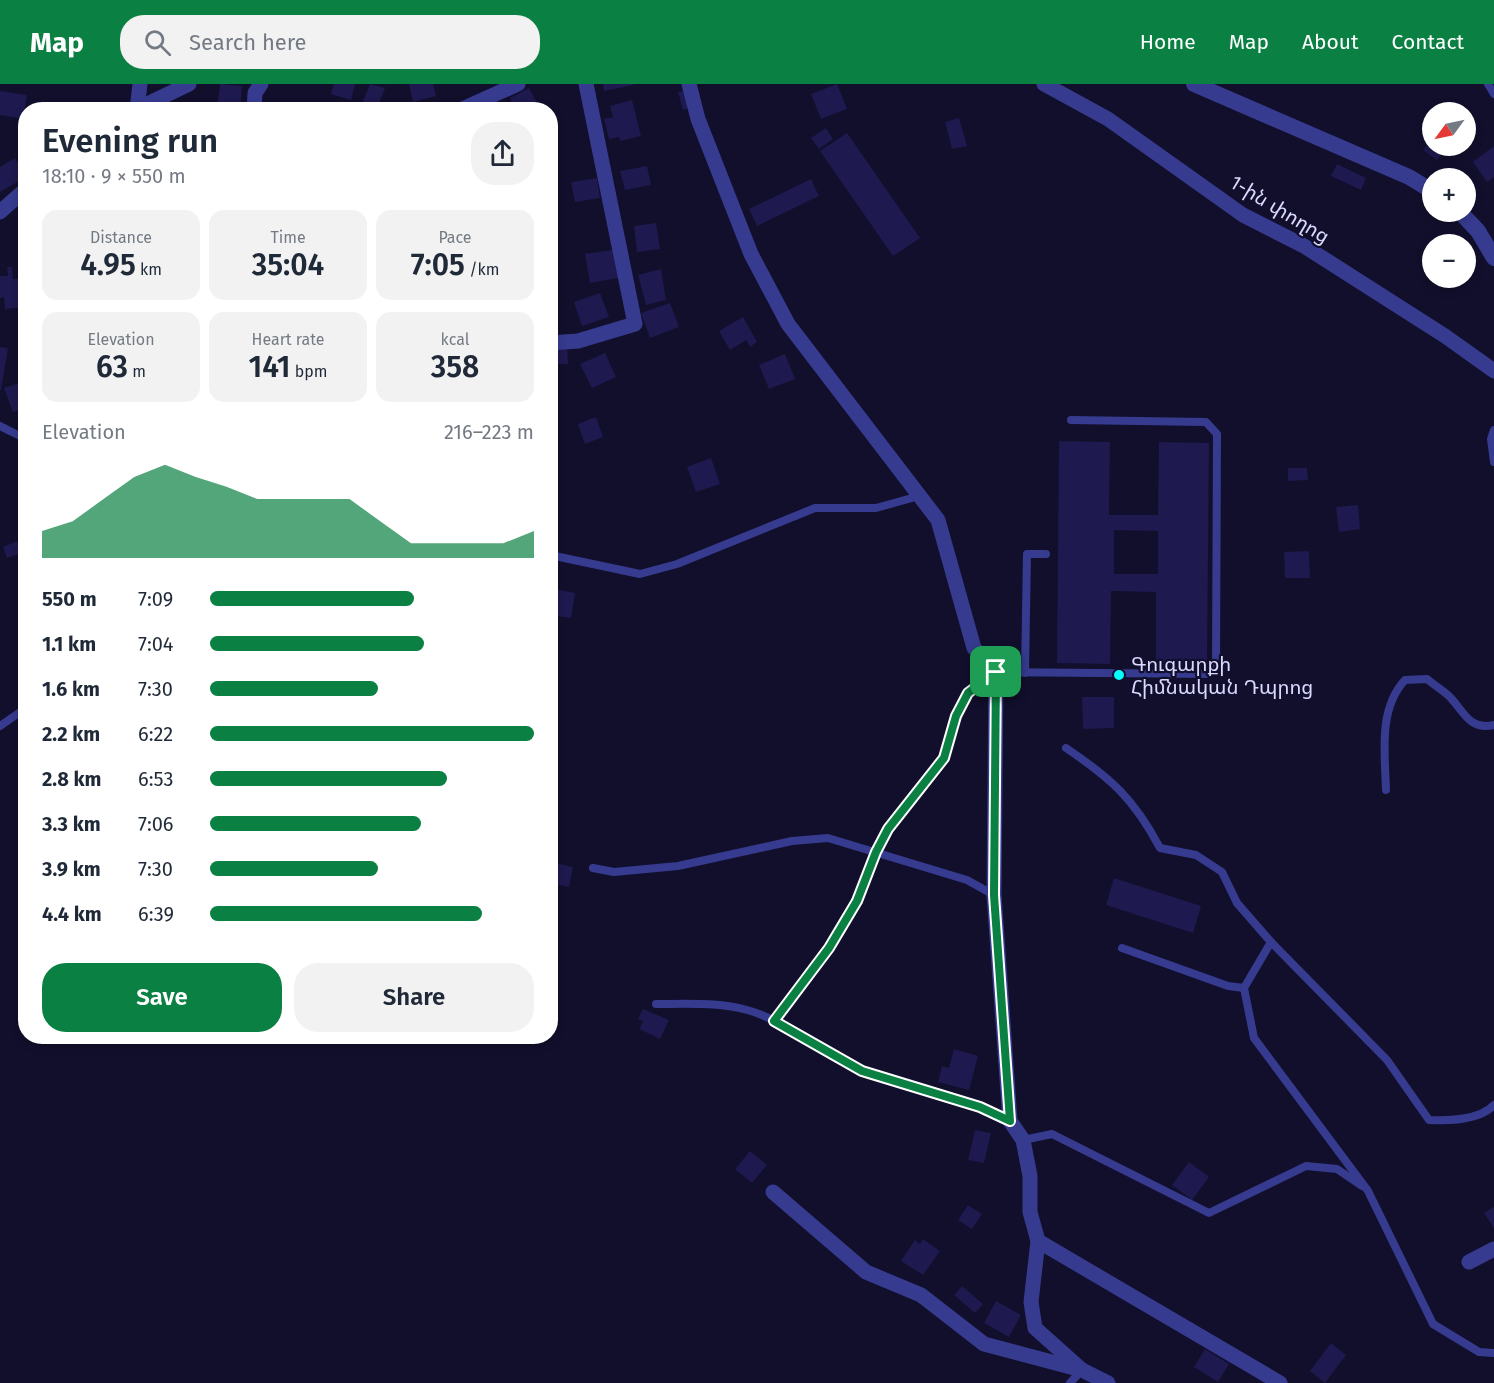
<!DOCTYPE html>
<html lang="en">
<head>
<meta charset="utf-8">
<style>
	:root { --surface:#fff; --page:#f2f2f3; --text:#1f2937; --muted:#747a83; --accent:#0b8043 }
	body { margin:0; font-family:"Fira Sans","Noto Sans Armenian",sans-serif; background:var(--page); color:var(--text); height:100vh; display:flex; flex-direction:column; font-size:22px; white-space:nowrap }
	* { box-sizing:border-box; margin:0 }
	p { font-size:20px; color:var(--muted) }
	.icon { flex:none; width:33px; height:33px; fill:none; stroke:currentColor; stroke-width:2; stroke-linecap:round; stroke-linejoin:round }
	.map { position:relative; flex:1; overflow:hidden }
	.side { position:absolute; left:18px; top:18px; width:540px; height:942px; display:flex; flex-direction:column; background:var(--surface); border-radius:24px; box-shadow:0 3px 9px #0003 }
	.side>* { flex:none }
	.needle { width:39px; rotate:237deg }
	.fabs { position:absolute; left:1422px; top:18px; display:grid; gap:12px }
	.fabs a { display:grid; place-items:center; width:54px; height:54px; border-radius:50%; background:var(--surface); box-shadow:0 3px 9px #0003; font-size:30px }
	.pin { position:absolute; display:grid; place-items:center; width:51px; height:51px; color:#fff; margin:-26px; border-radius:12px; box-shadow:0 3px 9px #0006 }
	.round { display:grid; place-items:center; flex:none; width:63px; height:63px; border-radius:24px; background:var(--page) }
	.head { display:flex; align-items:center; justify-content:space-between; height:102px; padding:0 24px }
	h1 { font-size:33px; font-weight:600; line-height:45px }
	.stats { display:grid; grid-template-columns:repeat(3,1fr); gap:9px; height:102px; padding:6px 24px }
	.stats div { display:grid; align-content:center; border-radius:15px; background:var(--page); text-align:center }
	.stats b { font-size:30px; font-weight:600 }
	.stats small { font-size:16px; font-weight:400 }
	.stats p { font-size:16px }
	.chart { height:168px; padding:12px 24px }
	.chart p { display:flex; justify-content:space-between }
	.chart svg { width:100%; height:108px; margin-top:6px; fill:var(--accent); opacity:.7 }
	.cta { display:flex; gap:12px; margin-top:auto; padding:12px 24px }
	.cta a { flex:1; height:69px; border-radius:24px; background:var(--accent); color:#fff; font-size:24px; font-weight:600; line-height:69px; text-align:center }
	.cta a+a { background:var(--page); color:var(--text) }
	ul { padding:0 24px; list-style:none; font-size:20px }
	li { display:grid; grid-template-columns:96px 72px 1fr; align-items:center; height:45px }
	li i { height:15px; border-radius:8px; background:var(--accent) }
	header { display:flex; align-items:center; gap:36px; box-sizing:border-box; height:84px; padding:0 30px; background:var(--accent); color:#fff }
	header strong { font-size:28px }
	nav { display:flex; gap:33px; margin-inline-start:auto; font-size:21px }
	.search { width:420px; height:54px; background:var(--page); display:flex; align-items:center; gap:15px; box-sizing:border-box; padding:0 21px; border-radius:24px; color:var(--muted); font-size:22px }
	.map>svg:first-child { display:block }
</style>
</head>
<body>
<header>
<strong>Map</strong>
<div class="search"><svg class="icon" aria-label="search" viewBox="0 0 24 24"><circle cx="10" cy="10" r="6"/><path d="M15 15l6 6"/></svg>Search here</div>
<nav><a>Home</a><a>Map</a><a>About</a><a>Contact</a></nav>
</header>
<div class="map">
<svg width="1494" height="1299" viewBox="0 0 1494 1299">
	<rect width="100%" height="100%" fill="#110f2c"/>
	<g fill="#1e194e" fill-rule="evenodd">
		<polygon points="220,0 242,2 240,26 217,26"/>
		<polygon points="334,0 355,0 351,16 331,10"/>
		<polygon points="370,0 385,4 377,24 363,17"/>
		<polygon points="409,0 433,0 436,12 413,18"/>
		<polygon points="603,0 633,0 633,1 604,7"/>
		<polygon points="837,0 847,25 821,35 811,10"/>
		<polygon points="529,4 541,26 516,26 510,14"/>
		<polygon points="687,6 692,24 683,26 678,8"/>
		<polygon points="0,7 27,11 23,35 0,31"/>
		<polygon points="632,16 641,52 620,57 619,53 609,55 604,35 613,33 610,22"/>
		<polygon points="959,34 967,62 952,65 945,38"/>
		<polygon points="826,44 833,55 819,65 811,54"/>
		<polygon points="847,49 920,154 893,172 820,67"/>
		<polygon points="1427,61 1441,71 1437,76 1423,66"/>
		<polygon points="1494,62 1494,93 1487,98 1473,78"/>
		<polygon points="15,74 26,93 0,108 0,83"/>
		<polygon points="1337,80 1366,94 1361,106 1331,92"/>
		<polygon points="647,82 651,101 625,106 620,87"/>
		<polygon points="597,94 600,114 575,118 571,98"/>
		<polygon points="811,95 819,112 757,142 749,125"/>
		<polygon points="656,139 660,165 637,168 634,142"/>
		<polygon points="619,165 624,193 590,199 585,170"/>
		<polygon points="7,183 12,183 13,195 26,194 26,223 5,225 4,213 0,214 0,192 8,192"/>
		<polygon points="661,185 666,216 646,221 638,191"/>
		<polygon points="600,209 609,233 582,242 574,218"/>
		<polygon points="670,219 679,243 650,254 641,229"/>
		<polygon points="743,233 757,258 750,263 746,256 730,266 719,247"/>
		<polygon points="567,261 568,280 550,280 550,262"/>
		<polygon points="0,263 8,264 1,306 0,306"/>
		<polygon points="605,269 616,293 592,304 580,280"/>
		<polygon points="785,270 795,295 769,305 759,281"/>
		<polygon points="25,297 26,324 13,328 4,304"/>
		<polygon points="596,333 603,353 585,360 578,340"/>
		<path d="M1059,357L1110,358L1109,431H1158L1159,358L1209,359L1207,581L1156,580V508L1111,507L1110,580L1057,579ZM1114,446L1158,447V490H1114Z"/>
		<polygon points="711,374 720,400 696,408 687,383"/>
		<polygon points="1288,384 1307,384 1308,396 1288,397"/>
		<polygon points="1358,421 1360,445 1339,448 1336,423"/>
		<polygon points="17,457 22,469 7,474 3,463"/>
		<polygon points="1309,467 1310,494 1285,494 1284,468"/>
		<polygon points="550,504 575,509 571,534 550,531"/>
		<polygon points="1082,613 1114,613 1114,644 1083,645"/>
		<polygon points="550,778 573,783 569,803 554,800 555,794 550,793"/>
		<polygon points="1114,794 1201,822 1193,849 1106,821"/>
		<polygon points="643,925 669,936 660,955 639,945 643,937 638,935"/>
		<polygon points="954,965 978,972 969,1006 938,998 942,982 949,984"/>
		<polygon points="975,1046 991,1049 984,1079 968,1076"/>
		<polygon points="750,1067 767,1081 752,1099 735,1085"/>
		<polygon points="1189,1078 1209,1093 1192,1116 1172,1101"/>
		<polygon points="968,1121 982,1130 972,1145 958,1136"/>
		<polygon points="1494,1123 1494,1144 1484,1129"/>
		<polygon points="923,1155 940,1167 923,1191 901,1177 915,1156 920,1160"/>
		<polygon points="962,1202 983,1220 975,1229 954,1211"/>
		<polygon points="996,1217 1021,1231 1009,1253 984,1239"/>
		<polygon points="1331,1259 1346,1271 1325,1299 1310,1287"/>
		<polygon points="1205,1265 1229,1280 1218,1298 1194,1283"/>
	</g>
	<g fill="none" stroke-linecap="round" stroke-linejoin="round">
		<g stroke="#363b8f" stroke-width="8">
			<polyline points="1488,0 1494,10"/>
			<polyline points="0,342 26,355"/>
			<polyline points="1494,346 1491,355 1494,378"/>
			<polyline points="550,471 640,490 677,480 815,424 876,424 919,412"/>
			<polyline points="1025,589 1027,470 1046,470"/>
			<polyline points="0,642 26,624"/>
			<path d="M1066,664C1112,695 1134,715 1160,764L1196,771L1222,788L1237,819L1271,858"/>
			<path d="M1386,706C1385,670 1378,625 1405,596L1427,595C1434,601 1443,606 1450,613C1464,628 1470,647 1494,641"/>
			<polyline points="593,784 614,788 678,782 792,757 828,754 967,796 994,811"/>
			<polyline points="1122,864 1228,902 1244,904"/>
			<path d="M656,920C686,920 718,918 747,926C789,937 822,973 863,987C912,1004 962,1015 1010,1037"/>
			<polyline points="774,937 829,864 857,817 876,768 888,745 944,674 956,632 968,609 996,588 1210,590 1216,582 1217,350 1206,338 1071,336"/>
			<path d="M1494,1021C1480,1036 1448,1037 1429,1036L1387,976L1271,858L1244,904L1254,954L1368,1107L1433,1240L1479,1268L1494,1269"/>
			<polyline points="1023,1056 1052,1050 1209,1129 1306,1082 1337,1085 1362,1102"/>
			<polyline points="1070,1299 1082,1286"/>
		</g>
		<g stroke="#363b8f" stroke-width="15">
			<polyline points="689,0 698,35 751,170 788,240 938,436 974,564 996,588 994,811 1010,1037 1023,1056 1030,1092 1030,1128 1038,1157 1031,1218 1035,1244 1082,1286"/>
			<polyline points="1044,0 1108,35 1243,131 1304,162 1445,252 1494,287"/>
			<polyline points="135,26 189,0"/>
			<polyline points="137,26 140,0"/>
			<polyline points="254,26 255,9 261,0"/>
			<polyline points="460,26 518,0"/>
			<polyline points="0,128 26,105"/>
			<polyline points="550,259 578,257 635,240 586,0"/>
			<polyline points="773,1108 866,1188 921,1211 984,1260 1082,1286 1108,1299"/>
			<polyline points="1038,1157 1280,1299"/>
			<polyline points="1469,1178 1494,1165"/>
		</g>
		<g stroke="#363b8f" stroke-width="16">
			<polyline points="1194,0 1409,93 1432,107"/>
			<polyline points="1460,128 1478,147 1494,174"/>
		</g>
	</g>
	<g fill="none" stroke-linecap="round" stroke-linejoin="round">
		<g stroke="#fff" stroke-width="12">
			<polygon id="route" points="996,588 994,811 1010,1037 980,1023 862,987 774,937 829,864 857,817 876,768 888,745 944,674 956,632 968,609"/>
		</g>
		<use href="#route" stroke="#0b8043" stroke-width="8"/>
	</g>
	<circle fill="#05fffe" stroke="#110f2c" stroke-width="2" cx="1119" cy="591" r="6"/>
	<g text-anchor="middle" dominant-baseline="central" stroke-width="4.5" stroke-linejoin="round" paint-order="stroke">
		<g font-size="20" fill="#dad9ff" stroke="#110f2c">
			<text transform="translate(1280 125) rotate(31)">1-ին փողոց</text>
		</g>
		<g font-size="20" fill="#dad9ff" stroke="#110f2c" text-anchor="start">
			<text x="1131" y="580">Գուգարքի<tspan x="1131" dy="23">Հիմնական Դպրոց</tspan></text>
		</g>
	</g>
</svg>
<div class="fabs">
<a><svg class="needle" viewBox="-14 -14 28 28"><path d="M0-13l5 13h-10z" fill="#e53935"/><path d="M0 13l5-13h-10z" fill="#747a83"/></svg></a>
<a>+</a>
<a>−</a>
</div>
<div class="pin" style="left:996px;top:588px;background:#1e9e55"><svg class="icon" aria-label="arrive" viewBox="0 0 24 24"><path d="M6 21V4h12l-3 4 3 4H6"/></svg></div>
<section class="side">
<div class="head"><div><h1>Evening run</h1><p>18:10 · 9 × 550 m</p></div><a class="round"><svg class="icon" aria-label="share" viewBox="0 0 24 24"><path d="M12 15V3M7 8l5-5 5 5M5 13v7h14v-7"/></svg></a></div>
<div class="stats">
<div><p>Distance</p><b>4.95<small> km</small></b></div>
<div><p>Time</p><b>35:04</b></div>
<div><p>Pace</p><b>7:05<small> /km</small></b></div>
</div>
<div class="stats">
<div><p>Elevation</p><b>63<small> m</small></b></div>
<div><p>Heart rate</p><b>141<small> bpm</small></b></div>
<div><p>kcal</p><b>358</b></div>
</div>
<div class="chart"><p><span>Elevation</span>216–223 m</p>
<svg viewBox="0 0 160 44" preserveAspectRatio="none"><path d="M0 44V33L10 29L20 20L30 11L40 6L50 11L60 15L70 20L80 20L90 20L100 20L110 29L120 38L130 38L140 38L150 38L160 33V44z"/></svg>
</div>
<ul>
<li><b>550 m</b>7:09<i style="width:63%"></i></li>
<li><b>1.1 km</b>7:04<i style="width:66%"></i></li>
<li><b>1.6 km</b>7:30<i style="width:52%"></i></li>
<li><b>2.2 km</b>6:22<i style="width:100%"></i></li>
<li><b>2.8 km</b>6:53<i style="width:73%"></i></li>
<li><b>3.3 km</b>7:06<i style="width:65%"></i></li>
<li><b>3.9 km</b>7:30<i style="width:52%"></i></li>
<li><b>4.4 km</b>6:39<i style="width:84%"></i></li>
</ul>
<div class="cta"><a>Save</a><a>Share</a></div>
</section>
</div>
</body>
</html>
